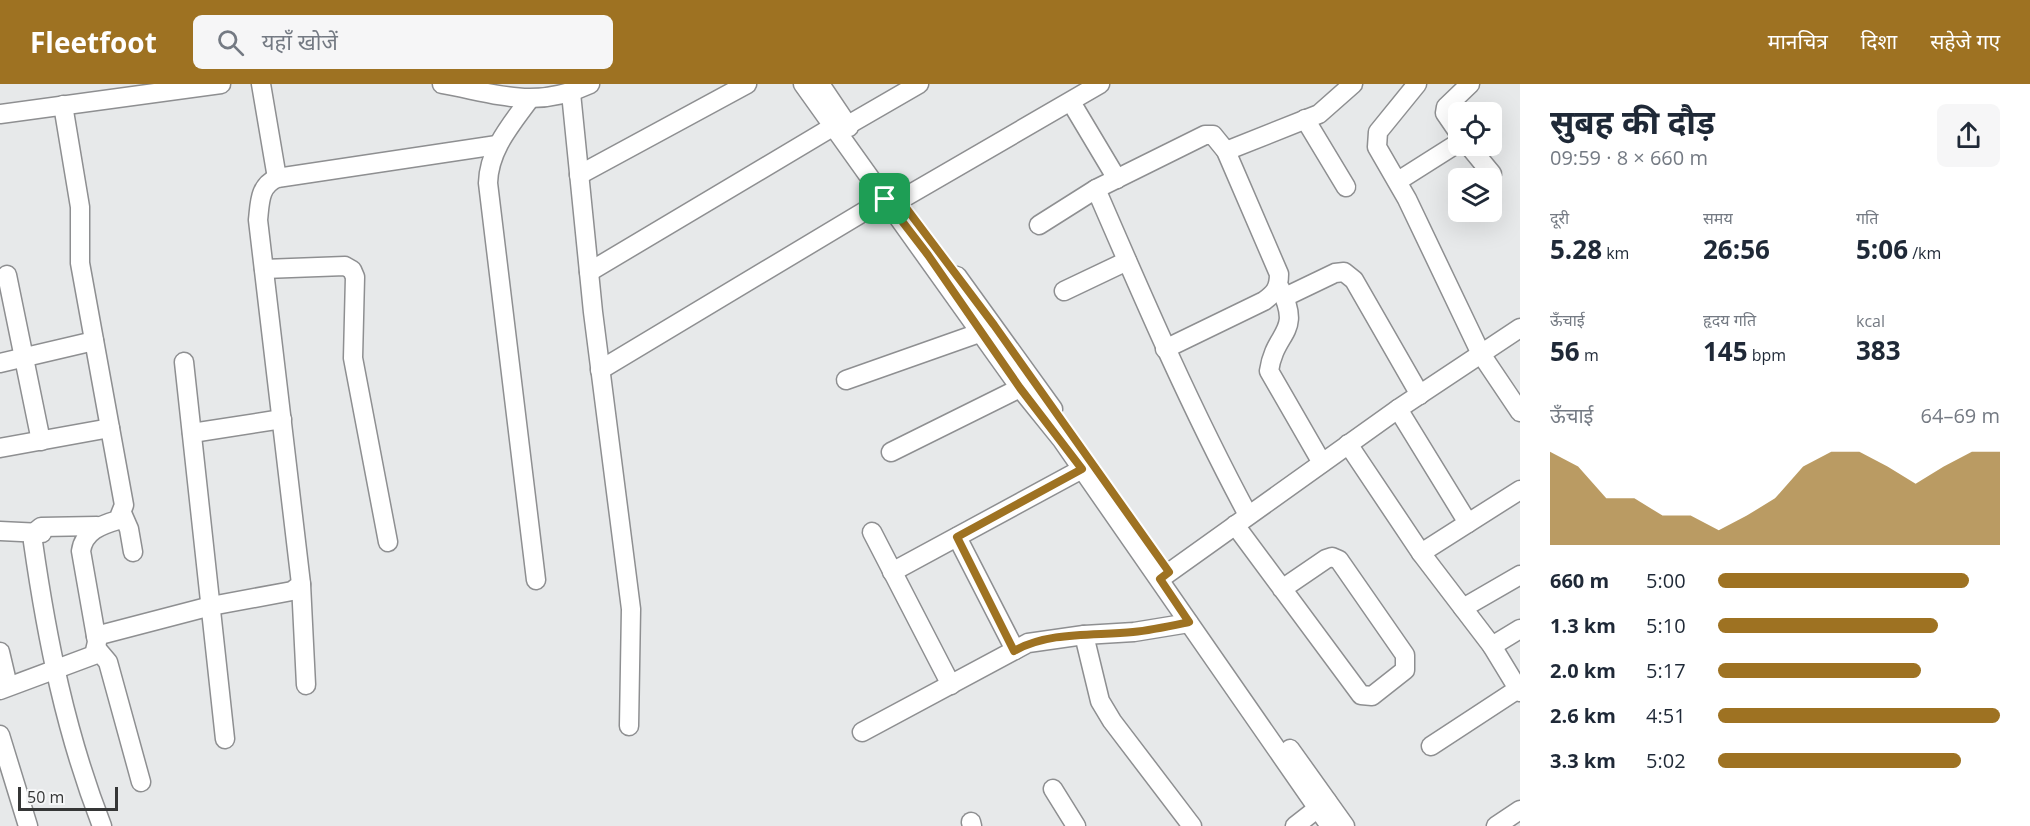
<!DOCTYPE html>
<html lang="hi">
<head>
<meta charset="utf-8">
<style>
	:root { --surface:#fff; --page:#f6f6f7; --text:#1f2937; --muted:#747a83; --accent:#9e7222 }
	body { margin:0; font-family:"Open Sans","Noto Sans Devanagari",sans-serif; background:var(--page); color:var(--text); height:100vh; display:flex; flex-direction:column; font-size:22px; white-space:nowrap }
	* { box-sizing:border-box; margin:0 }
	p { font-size:20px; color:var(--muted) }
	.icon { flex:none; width:33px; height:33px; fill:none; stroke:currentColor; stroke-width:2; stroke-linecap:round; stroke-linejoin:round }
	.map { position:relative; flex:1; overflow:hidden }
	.panel { display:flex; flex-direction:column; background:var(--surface); width:510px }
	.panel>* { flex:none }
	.tools { position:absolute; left:1448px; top:18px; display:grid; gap:12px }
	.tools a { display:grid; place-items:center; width:54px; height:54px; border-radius:9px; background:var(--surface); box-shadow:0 6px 24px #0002; font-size:30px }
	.scale { position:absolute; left:18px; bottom:15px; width:100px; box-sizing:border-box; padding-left:6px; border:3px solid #353636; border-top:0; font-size:16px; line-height:21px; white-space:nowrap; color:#353636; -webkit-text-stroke:4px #f5f6f7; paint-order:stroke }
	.pin { position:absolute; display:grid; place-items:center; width:51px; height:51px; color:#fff; margin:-26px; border-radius:12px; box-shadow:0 3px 9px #0006 }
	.round { display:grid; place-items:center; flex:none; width:63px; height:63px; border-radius:9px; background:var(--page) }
	.headline { display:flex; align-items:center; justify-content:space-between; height:102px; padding:0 30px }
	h1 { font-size:33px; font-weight:700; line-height:45px }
	.metrics { display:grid; grid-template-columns:repeat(3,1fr); gap:9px; height:102px; padding:6px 30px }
	.metrics div { display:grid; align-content:center }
	.metrics b { font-size:26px; font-weight:700 }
	.metrics small { font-size:16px; font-weight:400 }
	.metrics p { font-size:16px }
	.chart { height:168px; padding:12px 30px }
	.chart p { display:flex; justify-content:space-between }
	.chart svg { width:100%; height:108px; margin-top:6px; fill:var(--accent); opacity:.7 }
	ul { padding:0 30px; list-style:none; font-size:20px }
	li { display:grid; grid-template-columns:96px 72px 1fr; align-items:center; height:45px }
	li i { height:15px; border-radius:8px; background:var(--accent) }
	header { display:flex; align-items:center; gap:36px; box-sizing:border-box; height:84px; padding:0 30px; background:var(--accent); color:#fff }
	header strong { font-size:28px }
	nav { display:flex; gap:33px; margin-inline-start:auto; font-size:21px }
	.search { width:420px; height:54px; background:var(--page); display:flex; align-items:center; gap:15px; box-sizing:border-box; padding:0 21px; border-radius:9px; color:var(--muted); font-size:22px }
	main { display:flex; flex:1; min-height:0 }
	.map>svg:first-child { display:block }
</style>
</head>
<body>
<header>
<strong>Fleetfoot</strong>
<div class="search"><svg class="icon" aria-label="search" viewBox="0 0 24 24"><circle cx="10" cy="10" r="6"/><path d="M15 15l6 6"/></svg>यहाँ खोजें</div>
<nav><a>मानचित्र</a><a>दिशा</a><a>सहेजे गए</a></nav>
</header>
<main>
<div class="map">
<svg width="1520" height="742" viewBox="0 0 1520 742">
	<rect width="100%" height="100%" fill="#e7e9ea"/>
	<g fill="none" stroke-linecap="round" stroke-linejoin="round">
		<g stroke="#8e8f91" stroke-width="21">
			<g id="minor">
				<polyline points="261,0 277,94"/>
				<path d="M442,0C498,10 535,26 590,0"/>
				<polyline points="803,0 1020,304 1062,356 1330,742"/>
				<polyline points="820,0 849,43"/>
				<polyline points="1417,0 1378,48 1377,63 1407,115 1481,270 1520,328"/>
				<polyline points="571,9 593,228 631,525 629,642"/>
				<path d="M529,16C510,42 489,66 488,99L536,496"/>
				<polyline points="1071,18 1117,95"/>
				<polyline points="0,30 221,0"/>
				<polyline points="1305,35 1346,103"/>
				<polyline points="848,41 919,0"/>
				<polyline points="1458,48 1445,29 1446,23 1470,0"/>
				<polyline points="1469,62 1492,90"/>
				<polyline points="1226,67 1319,30 1353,0"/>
				<polyline points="579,91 747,0"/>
				<polyline points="1398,97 1458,59"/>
				<path d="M1096,105C1144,216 1191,325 1248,431"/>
				<path d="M1039,141L1096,105L1205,51H1213L1226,67L1279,190C1279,204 1275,209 1264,217L1165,265"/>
				<polyline points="264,185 345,182 352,186 355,193 353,274 388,458"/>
				<polyline points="589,188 834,42"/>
				<polyline points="7,191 41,357"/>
				<polyline points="957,192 1053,325"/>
				<path d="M1280,204C1303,250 1275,246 1269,287L1322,379"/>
				<polyline points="1064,207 1127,177"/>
				<polyline points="1285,213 1335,189 1344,188 1354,196 1420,311"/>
				<polyline points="184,278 225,655"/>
				<polyline points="0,279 94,257"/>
				<polyline points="600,286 885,115 900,116 1100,0"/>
				<polyline points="846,296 982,248"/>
				<polyline points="1398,325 1468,439"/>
				<polyline points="192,349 282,335"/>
				<polyline points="1348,360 1421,469 1492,562 1520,608"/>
				<polyline points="0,364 110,344"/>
				<polyline points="891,368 1020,304"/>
				<polyline points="122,429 129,445 133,468"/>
				<polyline points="1235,441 1361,611 1372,612 1405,586 1405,571 1339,476 1332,473 1326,475 1282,505"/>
				<path d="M97,442L41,443L35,448L33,458C47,556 66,650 102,742"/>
				<polyline points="0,447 42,449"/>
				<polyline points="872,448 951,601"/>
				<polyline points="957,453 1015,566"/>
				<polyline points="1421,469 1520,406"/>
				<polyline points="892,488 1082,385"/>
				<polyline points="1160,495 1398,325 1520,244"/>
				<polyline points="301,500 306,601"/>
				<polyline points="1463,524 1520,491"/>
				<polyline points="1084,551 1100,617 1112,637 1192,742"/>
				<path d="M96,552L211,522L292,507L301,500L258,136C260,118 259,102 277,94L497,61"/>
				<polyline points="1492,562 1520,545"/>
				<polyline points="97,565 108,578 141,698"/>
				<polyline points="0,568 8,602"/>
				<path d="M0,606L94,571L97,558L81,467C84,447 101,441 118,436L124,421L80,179V123L63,21"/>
				<polyline points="862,648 1028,559 1084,551 1134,548 1189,539"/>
				<polyline points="0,651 28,742"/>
				<polyline points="1431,662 1518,605"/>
				<polyline points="1290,665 1345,742"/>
				<polyline points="1053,705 1076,742"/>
				<polyline points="971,738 972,742"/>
				<polyline points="1295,742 1327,717"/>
				<polyline points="1496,742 1520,726"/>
			</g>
		</g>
		<use href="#minor" stroke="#fff" stroke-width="18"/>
	</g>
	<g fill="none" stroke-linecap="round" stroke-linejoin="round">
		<g stroke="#fff" stroke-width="12">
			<path id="route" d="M885,115L900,116L994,241L1169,488L1160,495L1189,538C1170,542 1152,546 1133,548C1095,552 1049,547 1014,567L957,453L1082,385L1020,304L928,171Z"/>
		</g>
		<use href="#route" stroke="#9e7222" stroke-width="8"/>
	</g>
</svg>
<div class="tools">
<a><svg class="icon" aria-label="locate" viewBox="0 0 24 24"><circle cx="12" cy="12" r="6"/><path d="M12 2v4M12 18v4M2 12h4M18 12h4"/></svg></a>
<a><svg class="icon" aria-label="layers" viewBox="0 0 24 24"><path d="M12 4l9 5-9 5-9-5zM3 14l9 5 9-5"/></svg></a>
</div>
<div class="scale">50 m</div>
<div class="pin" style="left:885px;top:115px;background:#1e9e55"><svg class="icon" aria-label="arrive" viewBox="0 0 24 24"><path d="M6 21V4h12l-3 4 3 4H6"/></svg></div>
</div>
<section class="panel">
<div class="headline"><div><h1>सुबह की दौड़</h1><p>09:59 · 8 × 660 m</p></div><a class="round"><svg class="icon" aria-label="share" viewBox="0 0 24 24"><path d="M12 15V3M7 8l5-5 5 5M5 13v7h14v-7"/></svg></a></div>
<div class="metrics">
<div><p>दूरी</p><b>5.28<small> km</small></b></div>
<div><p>समय</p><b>26:56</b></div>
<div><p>गति</p><b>5:06<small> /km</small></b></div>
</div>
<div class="metrics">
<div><p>ऊँचाई</p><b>56<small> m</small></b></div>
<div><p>हृदय गति</p><b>145<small> bpm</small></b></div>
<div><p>kcal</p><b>383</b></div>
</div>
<div class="chart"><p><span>ऊँचाई</span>64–69 m</p>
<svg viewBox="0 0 160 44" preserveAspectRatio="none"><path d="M0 44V6L10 12L20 25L30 25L40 32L50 32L60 38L70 32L80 25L90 12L100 6L110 6L120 12L130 19L140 12L150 6L160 6V44z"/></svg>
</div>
<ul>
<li><b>660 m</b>5:00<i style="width:89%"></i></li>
<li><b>1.3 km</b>5:10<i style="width:78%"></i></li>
<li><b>2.0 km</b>5:17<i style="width:72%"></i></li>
<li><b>2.6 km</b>4:51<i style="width:100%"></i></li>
<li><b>3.3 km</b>5:02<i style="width:86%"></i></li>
</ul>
</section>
</main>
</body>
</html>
